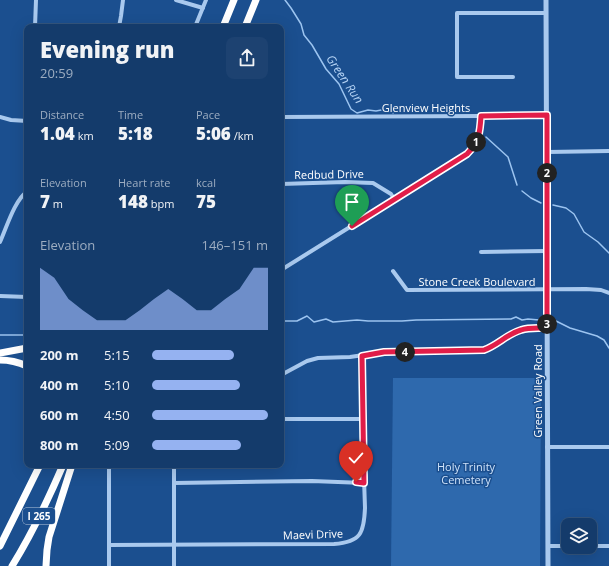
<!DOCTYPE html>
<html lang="en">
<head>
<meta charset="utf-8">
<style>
	:root { --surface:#143b6b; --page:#1d4271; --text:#f1f3f6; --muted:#9dadc1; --line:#33557e; --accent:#95b2f1 }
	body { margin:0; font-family:"Open Sans",sans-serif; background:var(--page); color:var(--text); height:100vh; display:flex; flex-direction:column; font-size:15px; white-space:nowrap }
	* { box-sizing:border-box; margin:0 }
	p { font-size:13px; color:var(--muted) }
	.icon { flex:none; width:22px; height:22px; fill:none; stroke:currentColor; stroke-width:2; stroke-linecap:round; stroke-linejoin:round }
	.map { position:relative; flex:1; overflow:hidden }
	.drawer { position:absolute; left:24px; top:24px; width:260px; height:444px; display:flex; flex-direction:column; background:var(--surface); border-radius:8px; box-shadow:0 4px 16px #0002,0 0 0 1px var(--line) }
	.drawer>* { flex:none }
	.buttons { position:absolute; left:561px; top:518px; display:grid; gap:8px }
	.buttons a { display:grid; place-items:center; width:36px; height:36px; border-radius:8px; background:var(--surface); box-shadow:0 4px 16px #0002,0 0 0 1px var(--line); font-size:20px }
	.pin { position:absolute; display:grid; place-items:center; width:34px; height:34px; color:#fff; margin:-41px -17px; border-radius:50% 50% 50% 0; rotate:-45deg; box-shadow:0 0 4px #0007 }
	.pin .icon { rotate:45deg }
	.km { position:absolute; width:20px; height:20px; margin:-10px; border-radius:50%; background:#222; color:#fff; font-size:11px; line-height:20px; text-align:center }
	.round { display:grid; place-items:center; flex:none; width:42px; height:42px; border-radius:8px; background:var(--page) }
	.summary { display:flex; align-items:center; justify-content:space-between; height:68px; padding:0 16px }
	h1 { font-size:22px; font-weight:800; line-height:30px }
	.figures { display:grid; grid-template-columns:repeat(3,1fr); gap:6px; height:68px; padding:4px 16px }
	.figures div { display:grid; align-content:center }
	.figures b { font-size:17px; font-weight:800 }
	.figures small { font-size:11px; font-weight:400 }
	.figures p { font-size:11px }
	.chart { height:112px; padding:8px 16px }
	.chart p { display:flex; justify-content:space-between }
	.chart svg { width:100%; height:72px; margin-top:4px; fill:var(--accent); opacity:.7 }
	ul { padding:0 16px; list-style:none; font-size:13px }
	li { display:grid; grid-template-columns:64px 48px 1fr; align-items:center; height:30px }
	li i { height:10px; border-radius:5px; background:var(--accent) }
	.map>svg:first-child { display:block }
</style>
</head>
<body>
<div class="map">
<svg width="609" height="566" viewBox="0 0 609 566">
	<rect width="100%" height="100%" fill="#1b4f8f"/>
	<polygon fill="#2e69ad" points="393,378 541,378 540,566 391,566"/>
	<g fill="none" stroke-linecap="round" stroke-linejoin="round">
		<g stroke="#9cc4f0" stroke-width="1.5">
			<polyline points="285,0 291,8 301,24 304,35 312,45 326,69 339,84 351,109 357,113 368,110 376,111 392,108 393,113"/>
			<polyline points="486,137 508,157 517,185"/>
			<polyline points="522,191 531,198 541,203"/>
			<polyline points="553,205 566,208 574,214 584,232 598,242 609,253"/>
			<polyline points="554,320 570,328 597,336 604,340 609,348"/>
			<polyline points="281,321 297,321 307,316 314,322 326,319 333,322 357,320 368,321 402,321 416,320 511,319 516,317 522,320 528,319 539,320"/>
			<polyline points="0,335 27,335"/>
		</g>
		<g stroke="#a9c9ee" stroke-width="4">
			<polyline points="176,0 203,8"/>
			<polyline points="35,27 36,0"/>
			<polyline points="119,27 121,16 123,0"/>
			<polyline points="195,27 206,0"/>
			<polyline points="513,77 457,77 457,13 546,13"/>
			<polyline points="0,117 11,120 27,121"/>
			<polyline points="281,117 481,116 547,115"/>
			<polyline points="547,152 609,151"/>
			<polyline points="281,184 345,182 373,183 391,194 395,200"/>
			<path d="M0,242C6,229 15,199 27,192"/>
			<polyline points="481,252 547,251"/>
			<path d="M281,270L467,154C479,142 480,133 481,116"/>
			<polyline points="393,271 407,290 586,289 601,290 609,293"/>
			<polyline points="0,296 27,297"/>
			<path d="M281,375L307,361L318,358L350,357L384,352L484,350C498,346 507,334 521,330C529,327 538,328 547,328"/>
			<polyline points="281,419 362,419"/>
			<polyline points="547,447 609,447"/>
			<polyline points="109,465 109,566"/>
			<polyline points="174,465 174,566"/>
			<polyline points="174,483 312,481 364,483"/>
			<path d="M109,545L334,544C361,542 364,533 365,508L362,419V356"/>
			<polyline points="548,546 568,546"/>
			<polyline points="590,546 609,546"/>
		</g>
		<polyline stroke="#a9c9ee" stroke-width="5" points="546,0 548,566"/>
		<g stroke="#fff" stroke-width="7">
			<polyline points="223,27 234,0"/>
			<polyline points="245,27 256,0"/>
			<polyline points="0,353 27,348"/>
			<path d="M0,360C10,360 18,362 27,366"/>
			<polyline points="0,546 40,465"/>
			<path d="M12,566C32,534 48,500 63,465"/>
			<polyline points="46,566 47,550 49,537 72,465"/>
		</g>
	</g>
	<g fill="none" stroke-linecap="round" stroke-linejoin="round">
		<g stroke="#fff" stroke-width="8">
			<path id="route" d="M352,226L467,154C479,142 480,133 481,116L547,115V328C538,328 529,327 521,330C507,334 498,345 484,350L384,352L362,356L364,483L356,482"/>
		</g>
		<use href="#route" stroke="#e11d48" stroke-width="5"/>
	</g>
	<g text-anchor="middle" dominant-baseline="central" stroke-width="3" stroke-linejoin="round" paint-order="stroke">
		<rect fill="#1b4f8f" stroke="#bbcadd" stroke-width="1" x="23" y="508" width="32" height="16" rx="3"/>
		<g font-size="10" font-weight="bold" fill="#fff">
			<text x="39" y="516">I 265</text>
		</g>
		<g font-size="11" fill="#fff" stroke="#1b4f8f">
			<text x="426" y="107">Glenview Heights</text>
			<text transform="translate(329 174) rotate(-1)">Redbud Drive</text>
			<text x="477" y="281">Stone Creek Boulevard</text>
			<text transform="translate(537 391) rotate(-90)">Green Valley Road</text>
			<text transform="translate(313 534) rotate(-2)">Maevi Drive</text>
		</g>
		<g font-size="11" fill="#cfe3fa" stroke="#1b4f8f">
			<text x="466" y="466">Holy Trinity<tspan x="466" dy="13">Cemetery</tspan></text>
		</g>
		<g font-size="12" font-style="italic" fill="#b5d3f5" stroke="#1b4f8f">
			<text transform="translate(345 79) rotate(56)">Green Run</text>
		</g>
	</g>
</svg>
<div class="buttons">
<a><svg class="icon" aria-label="layers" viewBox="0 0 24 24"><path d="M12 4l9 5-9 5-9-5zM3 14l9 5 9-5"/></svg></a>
</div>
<div class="pin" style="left:352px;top:226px;background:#1e9e55"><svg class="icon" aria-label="arrive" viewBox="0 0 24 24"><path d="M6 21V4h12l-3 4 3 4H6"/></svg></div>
<div class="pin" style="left:356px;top:482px;background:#d93025"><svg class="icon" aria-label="check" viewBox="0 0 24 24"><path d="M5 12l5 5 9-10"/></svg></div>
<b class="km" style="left:476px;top:142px">1</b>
<b class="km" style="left:547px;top:173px">2</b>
<b class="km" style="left:547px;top:324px">3</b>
<b class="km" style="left:405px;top:352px">4</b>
<section class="drawer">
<div class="summary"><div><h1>Evening run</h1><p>20:59</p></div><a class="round"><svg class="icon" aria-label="share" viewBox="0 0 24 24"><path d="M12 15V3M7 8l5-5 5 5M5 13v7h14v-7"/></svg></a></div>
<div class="figures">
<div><p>Distance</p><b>1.04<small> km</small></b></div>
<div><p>Time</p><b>5:18</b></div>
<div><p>Pace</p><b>5:06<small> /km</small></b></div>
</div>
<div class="figures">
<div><p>Elevation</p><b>7<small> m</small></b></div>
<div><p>Heart rate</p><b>148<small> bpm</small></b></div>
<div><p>kcal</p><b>75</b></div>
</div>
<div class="chart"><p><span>Elevation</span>146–151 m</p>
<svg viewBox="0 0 160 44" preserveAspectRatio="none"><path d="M0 44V6L10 12L20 25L30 32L40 38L50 38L60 38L70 32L80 25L90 19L100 25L110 32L120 32L130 25L140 19L150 6L160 6V44z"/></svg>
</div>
<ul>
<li><b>200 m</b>5:15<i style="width:71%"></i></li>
<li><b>400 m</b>5:10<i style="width:76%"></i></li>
<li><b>600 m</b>4:50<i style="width:100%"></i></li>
<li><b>800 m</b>5:09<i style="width:77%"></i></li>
</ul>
</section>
</div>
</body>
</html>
